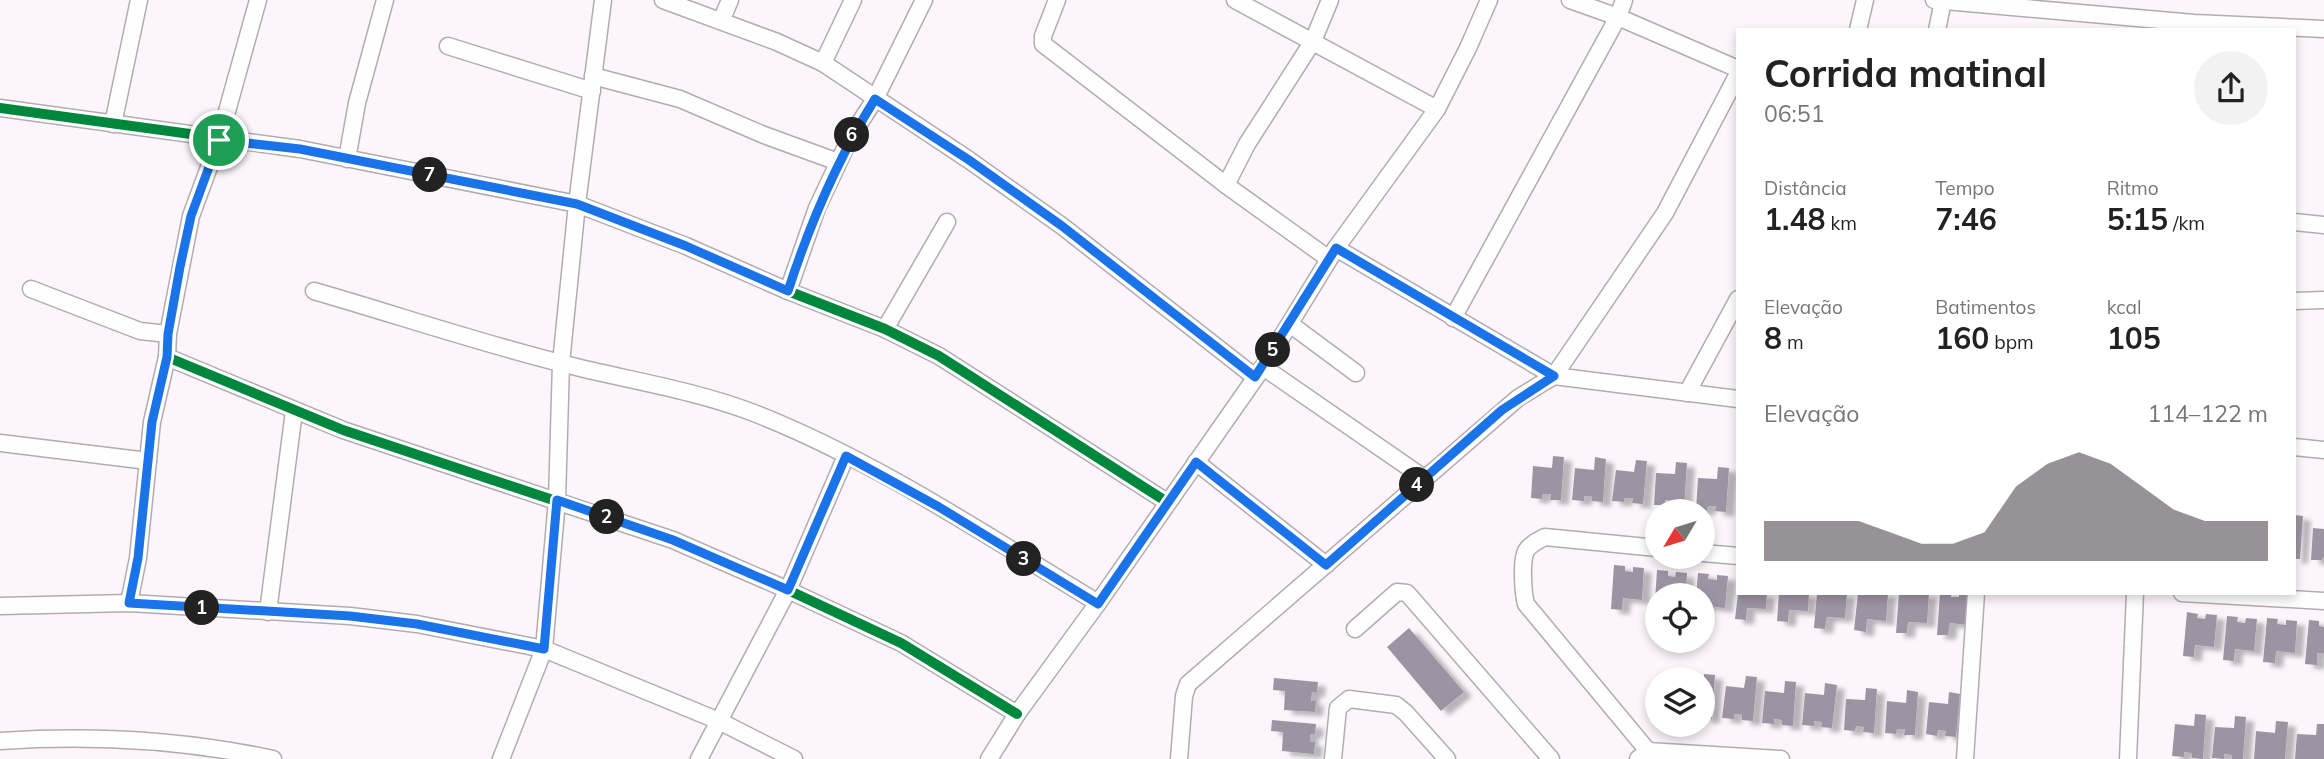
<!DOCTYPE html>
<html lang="pt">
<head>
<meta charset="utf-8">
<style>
	:root { --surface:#fff; --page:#f2f2f2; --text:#222; --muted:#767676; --accent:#6b646a }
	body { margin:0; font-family:Mulish,sans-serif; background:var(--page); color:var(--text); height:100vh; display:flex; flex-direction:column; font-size:26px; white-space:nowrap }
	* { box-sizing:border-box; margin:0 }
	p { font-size:23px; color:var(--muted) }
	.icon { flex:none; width:38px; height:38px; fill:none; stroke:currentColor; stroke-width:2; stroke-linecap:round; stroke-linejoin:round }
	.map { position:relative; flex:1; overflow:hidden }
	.panel { position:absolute; left:1736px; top:28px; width:560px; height:567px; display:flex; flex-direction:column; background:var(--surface); border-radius:0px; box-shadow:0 4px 10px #0003 }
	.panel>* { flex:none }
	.needle { width:46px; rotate:232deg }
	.fabs { position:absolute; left:1645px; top:499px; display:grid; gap:14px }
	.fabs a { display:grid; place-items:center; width:70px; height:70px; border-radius:50%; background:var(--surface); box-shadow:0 4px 10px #0003; font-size:35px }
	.pin { position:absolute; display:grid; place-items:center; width:60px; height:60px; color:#fff; margin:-30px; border:4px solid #fff; border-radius:50%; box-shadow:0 2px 7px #0007 }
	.km { position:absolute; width:35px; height:35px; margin:-18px; border-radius:50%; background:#222; color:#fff; font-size:19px; line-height:35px; text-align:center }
	.round { display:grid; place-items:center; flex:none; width:74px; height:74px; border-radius:37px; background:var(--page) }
	.headline { display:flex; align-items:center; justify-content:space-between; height:119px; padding:0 28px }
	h1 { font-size:38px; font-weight:700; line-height:52px }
	.metrics { display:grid; grid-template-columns:repeat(3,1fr); gap:10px; height:119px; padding:7px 28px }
	.metrics div { display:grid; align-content:center }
	.metrics b { font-size:30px; font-weight:700 }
	.metrics small { font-size:19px; font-weight:400 }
	.metrics p { font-size:19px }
	.chart { height:196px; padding:14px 28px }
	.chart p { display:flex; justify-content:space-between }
	.chart svg { width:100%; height:126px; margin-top:7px; fill:var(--accent); opacity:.7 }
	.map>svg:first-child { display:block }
</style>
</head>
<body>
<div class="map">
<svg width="2324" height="759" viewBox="0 0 2324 759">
	<defs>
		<filter id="shadow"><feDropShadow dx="8" dy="4.5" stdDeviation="2" flood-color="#0004"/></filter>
	</defs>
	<rect width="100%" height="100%" fill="#fcf6fb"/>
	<g fill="#9d94a3" filter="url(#shadow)">
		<polygon points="1553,456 1564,457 1561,500 1550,500 1551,494 1542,494 1542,499 1531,498 1533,466 1552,468"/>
		<polygon points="1595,457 1606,459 1603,502 1592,501 1592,496 1584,496 1584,501 1572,500 1575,468 1594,470"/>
		<polygon points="1636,460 1647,461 1643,504 1632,503 1633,498 1624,498 1624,502 1612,501 1616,470 1634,472"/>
		<polygon points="1676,462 1687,463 1684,507 1673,506 1673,501 1665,500 1665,505 1654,505 1656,473 1675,474"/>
		<polygon points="1718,467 1729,468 1726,512 1715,511 1716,506 1708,506 1707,511 1696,510 1698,478 1717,479"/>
		<polygon points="2294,515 2303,516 2300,559 2294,559"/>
		<polygon points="2313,528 2324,529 2324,556 2322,560 2311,560"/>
		<polygon points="1614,565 1625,566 1625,571 1633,572 1633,567 1644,568 1642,600 1623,598 1622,610 1611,609"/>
		<polygon points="1657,570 1668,571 1668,576 1675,577 1676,572 1687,573 1686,595 1657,595 1657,614 1654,614"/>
		<polygon points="1698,573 1709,574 1708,579 1717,580 1717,575 1728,576 1725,608 1706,606 1705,618 1703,617 1703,595 1696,595"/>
		<polygon points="1738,593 1767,593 1766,609 1747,608 1746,620 1735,619"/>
		<polygon points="1779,593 1809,593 1808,611 1789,610 1788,622 1777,621"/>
		<polygon points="1817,593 1847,593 1845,618 1827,617 1825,629 1814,628"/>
		<polygon points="1858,593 1888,593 1886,621 1867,619 1866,632 1854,630"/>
		<polygon points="1899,593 1917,595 1918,593 1929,593 1927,623 1908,622 1907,633 1896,633"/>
		<polygon points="1940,593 1951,593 1951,597 1959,597 1959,593 1971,593 1968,625 1950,623 1948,635 1937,635"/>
		<polygon points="2187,612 2198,614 2197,618 2205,619 2206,614 2217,615 2214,647 2195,645 2194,657 2183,656"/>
		<polygon points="2227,616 2238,617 2237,622 2245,623 2246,618 2257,619 2254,651 2235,649 2234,661 2223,660"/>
		<polygon points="2267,618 2278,619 2277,624 2286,625 2286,620 2297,621 2295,653 2276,651 2275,663 2263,662"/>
		<polygon points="2309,620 2319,621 2319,626 2324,627 2324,653 2317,653 2317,665 2305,664"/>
		<polygon points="1409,628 1464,692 1441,711 1387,647"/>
		<polygon points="1704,674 1715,675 1712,719 1703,718"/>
		<polygon points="1746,676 1757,677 1753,721 1742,720 1742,714 1734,714 1734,719 1722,718 1726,686 1744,688"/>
		<polygon points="1274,678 1318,682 1317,693 1312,692 1311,701 1316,701 1315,712 1284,710 1285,691 1273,690"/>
		<polygon points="1785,681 1796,682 1793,726 1782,725 1782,720 1774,719 1774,724 1762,723 1765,691 1784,693"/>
		<polygon points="1825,683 1837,685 1832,728 1821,727 1822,722 1814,721 1814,726 1802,725 1805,693 1824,695"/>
		<polygon points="1866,688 1877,689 1874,733 1863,732 1864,727 1856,726 1855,731 1844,730 1846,699 1865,700"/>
		<polygon points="1907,690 1918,692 1915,735 1904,735 1905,729 1897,729 1896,734 1885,733 1887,701 1906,703"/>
		<polygon points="1949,692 1960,694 1956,737 1945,736 1946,731 1938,730 1937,736 1926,734 1929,702 1948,704"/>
		<polygon points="2195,714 2206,715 2203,759 2192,758 2192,753 2184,752 2184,757 2172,756 2175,724 2194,726"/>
		<polygon points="2235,716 2246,717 2243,759 2232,759 2232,755 2224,754 2224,759 2212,758 2215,727 2234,728"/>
		<polygon points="1272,720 1316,724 1315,734 1310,734 1310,742 1315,742 1314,754 1282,751 1283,732 1271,731"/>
		<polygon points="2276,721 2288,722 2285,759 2254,759 2256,731 2275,733"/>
		<polygon points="2317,724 2324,724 2324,759 2295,759 2297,734 2316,735"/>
	</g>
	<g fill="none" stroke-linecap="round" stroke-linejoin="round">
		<g stroke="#b2acb1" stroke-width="19">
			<g id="minor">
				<polyline points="663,0 777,42 823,63 969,160 1062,226 1255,377"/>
				<polyline points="1057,0 1043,36 1043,44 1226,185 1329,259"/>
				<polyline points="1235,0 1437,109"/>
				<polyline points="1570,0 1618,17 1738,69"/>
				<polyline points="1934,0 2194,23 2324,29"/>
				<polyline points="721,21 730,0"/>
				<polyline points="1858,30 1865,0"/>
				<polyline points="1937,30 1943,1"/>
				<polyline points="448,46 592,91"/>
				<polyline points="823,63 853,0"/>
				<polyline points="593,76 680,99 764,135 838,162"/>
				<polyline points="0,108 300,149 577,204 686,246 788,291 885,329 939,356 1167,502"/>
				<polyline points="113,124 139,0"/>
				<polyline points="347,159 357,103 385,0"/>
				<polyline points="1226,185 1247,144 1313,41 1330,0"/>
				<polyline points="2294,222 2324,225"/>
				<polyline points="1336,248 1554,376 1665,213 1738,74"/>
				<polyline points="31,289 140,331 168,334"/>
				<path d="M314,291C397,315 480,343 564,364C627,380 694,390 754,413C874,460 989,537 1098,603"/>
				<polyline points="788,291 817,208 850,138 875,99 924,0"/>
				<polyline points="2294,301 2324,300"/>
				<polyline points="1453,318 1618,17 1624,0"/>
				<polyline points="1290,324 1356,373"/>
				<polyline points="885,329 947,222"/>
				<polyline points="167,357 343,430 673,540 788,590 901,643 1017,714"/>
				<polyline points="1263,367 1424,478"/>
				<polyline points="1687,393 1738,299"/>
				<polyline points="0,443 148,461"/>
				<polyline points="2294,447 2324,450"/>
				<polyline points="1196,462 1326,565"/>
				<polyline points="1703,553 1738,556"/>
				<polyline points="2182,593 2324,601"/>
				<polyline points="129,603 138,558 152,422 167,357 168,334 191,216 219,140 258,0"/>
				<polyline points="0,606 129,603 350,616 417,624 544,649 719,721 794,759"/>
				<polyline points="268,612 294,411"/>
				<polyline points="1355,629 1397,592 1407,593 1551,759"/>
				<path d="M0,741C90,735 184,740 273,759"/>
				<path d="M1648,751L1526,604C1523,593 1521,561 1526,551C1530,544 1539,540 1545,537L1657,548"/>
				<polyline points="501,759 544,649 557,500 561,363 577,204 603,0"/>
				<polyline points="699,759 788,590 846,456"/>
				<polyline points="989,759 1017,714 1098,603 1263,367 1336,248 1437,109 1468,48 1489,0"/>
				<polyline points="1179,759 1184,696 1188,684 1518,398 1554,376 1738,399"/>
				<polyline points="1333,759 1338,708 1349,699 1396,705 1406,713 1447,759"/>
				<polyline points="1638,759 1648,751 1781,759"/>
				<polyline points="1965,759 1976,593"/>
				<polyline points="2128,759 2135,593"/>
			</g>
		</g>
		<use href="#minor" stroke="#fffefe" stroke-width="16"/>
		<g stroke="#fff" stroke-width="15">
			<g id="cycleway">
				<polyline points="0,108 300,149 577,204 686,246 788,291 885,329 939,356 1167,502"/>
				<polyline points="167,357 343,430 673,540 788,590 901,643 1017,714"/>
			</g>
		</g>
		<use href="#cycleway" stroke="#00873e" stroke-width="10"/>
	</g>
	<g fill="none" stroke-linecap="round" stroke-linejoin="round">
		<g stroke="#fff" stroke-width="14">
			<path id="route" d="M875,99L969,160L1062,226L1255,377L1336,248L1554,376L1502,410L1326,565L1196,462L1098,604L939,507L846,456L788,590L673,540L557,500L544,649L417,624L350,616L129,603L138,558L152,422L167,357L168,334L180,267L191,216L219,140L300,149L577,204L686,246L788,291C810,223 837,160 875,99Z"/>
		</g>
		<use href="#route" stroke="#1a73e8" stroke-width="9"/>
	</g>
</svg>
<div class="fabs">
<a><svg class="needle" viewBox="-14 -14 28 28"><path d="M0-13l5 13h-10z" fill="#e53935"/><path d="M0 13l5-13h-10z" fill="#767676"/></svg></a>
<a><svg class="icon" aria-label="locate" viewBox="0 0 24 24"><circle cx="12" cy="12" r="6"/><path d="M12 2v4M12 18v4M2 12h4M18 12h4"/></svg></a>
<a><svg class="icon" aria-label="layers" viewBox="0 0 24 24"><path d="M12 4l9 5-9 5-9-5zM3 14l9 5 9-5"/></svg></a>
</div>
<div class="pin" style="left:219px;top:140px;background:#1e9e55"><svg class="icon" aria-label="arrive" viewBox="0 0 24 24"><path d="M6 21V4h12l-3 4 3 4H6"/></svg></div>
<b class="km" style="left:202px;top:608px">1</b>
<b class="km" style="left:607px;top:517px">2</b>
<b class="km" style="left:1024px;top:559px">3</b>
<b class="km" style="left:1417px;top:485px">4</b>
<b class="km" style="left:1273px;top:350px">5</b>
<b class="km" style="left:852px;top:135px">6</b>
<b class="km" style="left:430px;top:175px">7</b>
<section class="panel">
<div class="headline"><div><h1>Corrida matinal</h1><p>06:51</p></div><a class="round"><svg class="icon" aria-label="share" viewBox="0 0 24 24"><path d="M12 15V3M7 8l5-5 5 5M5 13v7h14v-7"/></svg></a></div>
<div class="metrics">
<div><p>Distância</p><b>1.48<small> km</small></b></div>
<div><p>Tempo</p><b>7:46</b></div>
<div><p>Ritmo</p><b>5:15<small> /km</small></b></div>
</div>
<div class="metrics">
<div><p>Elevação</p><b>8<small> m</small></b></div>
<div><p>Batimentos</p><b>160<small> bpm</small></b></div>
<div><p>kcal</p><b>105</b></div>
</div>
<div class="chart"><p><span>Elevação</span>114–122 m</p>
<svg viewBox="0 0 160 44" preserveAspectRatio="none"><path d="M0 44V30L10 30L20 30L30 30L40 34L50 38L60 38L70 34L80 18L90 10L100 6L110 10L120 18L130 26L140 30L150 30L160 30V44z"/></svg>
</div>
</section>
</div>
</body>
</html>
